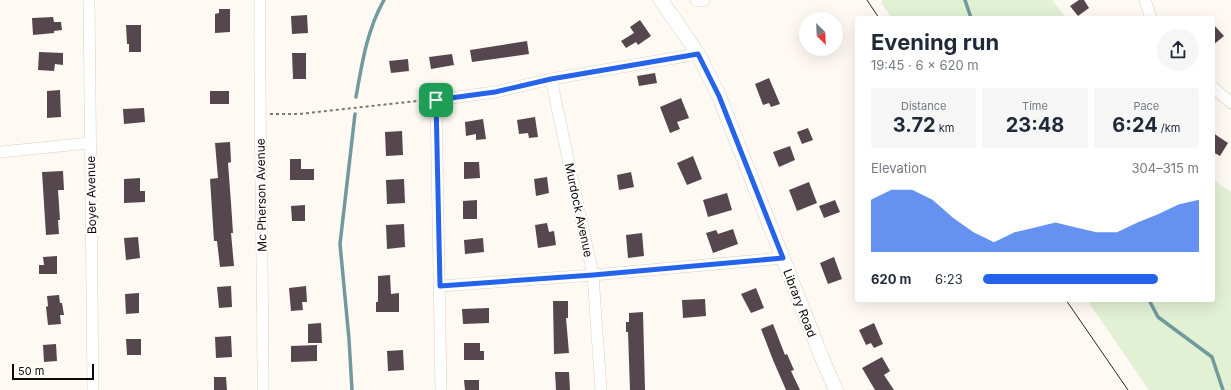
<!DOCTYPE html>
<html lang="en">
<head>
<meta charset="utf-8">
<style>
	:root { --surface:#fff; --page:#f6f6f7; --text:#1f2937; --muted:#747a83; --accent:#2563eb }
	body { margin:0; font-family:Inter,sans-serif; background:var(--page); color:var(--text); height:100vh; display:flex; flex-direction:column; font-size:15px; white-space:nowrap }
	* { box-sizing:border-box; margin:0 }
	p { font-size:13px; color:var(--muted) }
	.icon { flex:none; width:22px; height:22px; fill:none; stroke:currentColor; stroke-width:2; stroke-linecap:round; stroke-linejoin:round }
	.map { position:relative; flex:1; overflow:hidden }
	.sheet { position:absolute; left:855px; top:16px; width:360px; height:286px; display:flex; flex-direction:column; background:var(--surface); border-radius:4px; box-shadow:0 4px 16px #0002 }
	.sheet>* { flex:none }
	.needle { width:26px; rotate:156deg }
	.buttons { position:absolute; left:799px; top:12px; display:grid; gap:8px }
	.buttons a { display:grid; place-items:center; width:44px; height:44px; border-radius:50%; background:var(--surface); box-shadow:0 4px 16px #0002; font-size:20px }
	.scale { position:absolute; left:12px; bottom:10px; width:82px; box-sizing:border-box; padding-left:4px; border:2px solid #0e0b06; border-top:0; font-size:11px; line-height:14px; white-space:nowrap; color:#0e0b06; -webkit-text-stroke:3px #fff; paint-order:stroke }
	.pin { position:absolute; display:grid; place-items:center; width:34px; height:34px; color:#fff; margin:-17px; border-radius:8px; box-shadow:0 2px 6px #0006 }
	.round { display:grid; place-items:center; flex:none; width:42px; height:42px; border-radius:21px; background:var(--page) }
	.summary { display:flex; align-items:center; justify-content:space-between; height:68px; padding:0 16px }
	h1 { font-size:22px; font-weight:700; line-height:30px }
	.figures { display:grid; grid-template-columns:repeat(3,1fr); gap:6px; height:68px; padding:4px 16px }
	.figures div { display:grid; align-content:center; border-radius:4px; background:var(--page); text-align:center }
	.figures b { font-size:20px; font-weight:700 }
	.figures small { font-size:11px; font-weight:400 }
	.figures p { font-size:11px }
	.chart { height:112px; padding:8px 16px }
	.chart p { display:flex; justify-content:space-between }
	.chart svg { width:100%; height:72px; margin-top:4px; fill:var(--accent); opacity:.7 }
	ul { padding:0 16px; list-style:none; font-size:13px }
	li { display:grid; grid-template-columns:64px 48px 1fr; align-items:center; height:30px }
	li i { height:10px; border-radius:5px; background:var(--accent) }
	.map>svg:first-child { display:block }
</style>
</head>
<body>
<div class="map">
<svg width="1231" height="390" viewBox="0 0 1231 390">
	<rect width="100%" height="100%" fill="#fefaf3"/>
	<g fill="#e2f0d4">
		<polygon points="883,0 1052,0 1066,18 892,18 881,3"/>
		<polygon points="1213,180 1231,192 1231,390 1149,390 1087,300 1213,300"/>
	</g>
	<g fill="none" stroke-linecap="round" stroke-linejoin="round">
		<g stroke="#719a9e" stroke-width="3.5">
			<polyline points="965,0 971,18"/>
			<path d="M356,97C362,63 367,30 384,0"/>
			<polyline points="1149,300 1158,317 1212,357 1223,390"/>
			<polyline points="352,390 349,339 340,244 355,114"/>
		</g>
	</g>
	<g fill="#56464d">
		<polygon points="1079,0 1084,0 1089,8 1078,16 1070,6"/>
		<polygon points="219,9 230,9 230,32 215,33 215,14 219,13"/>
		<polygon points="307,15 308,33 292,34 291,16"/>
		<polygon points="53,17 54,22 61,22 62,30 54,31 54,33 33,35 32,18"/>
		<polygon points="640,20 651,36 638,45 636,42 626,48 621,41 634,33 630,27"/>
		<polygon points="1213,24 1224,36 1213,45"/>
		<polygon points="126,25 141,25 141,52 129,52 129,44 127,44"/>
		<polygon points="527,41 529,54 472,62 470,50"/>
		<polygon points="39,52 63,53 63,65 55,64 54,71 38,70"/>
		<polygon points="292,53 306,53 306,79 293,79"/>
		<polygon points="452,54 454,65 431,69 429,57"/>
		<polygon points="408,59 409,71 391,73 389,61"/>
		<polygon points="655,73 657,83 639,86 637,76"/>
		<polygon points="769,78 780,104 771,107 769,103 763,105 755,84"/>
		<polygon points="60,90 61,117 47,118 47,91"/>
		<rect x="210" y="91" width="19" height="13"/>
		<polygon points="681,98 689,118 677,122 680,129 670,133 660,107"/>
		<polygon points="144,108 145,122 124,124 123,109"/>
		<polygon points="535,117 538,137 529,138 528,133 519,134 517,120"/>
		<polygon points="483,119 486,139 476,140 476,134 466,136 465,122"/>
		<polygon points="808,128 813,140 802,144 797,132"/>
		<polygon points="402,131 403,155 386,156 385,132"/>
		<polygon points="1213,133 1228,143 1220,156 1213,152"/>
		<polygon points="230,142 231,162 228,163 231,203 233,233 231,233 234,266 220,267 217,241 214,241 210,179 218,178 215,143"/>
		<polygon points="790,146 795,160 779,167 773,152"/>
		<polygon points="693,156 702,179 687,185 677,163"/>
		<polygon points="290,159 301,159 301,169 314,169 314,180 290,180"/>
		<polygon points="464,162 479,162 480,178 464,179"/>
		<polygon points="63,171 64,190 58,190 60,220 58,220 59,234 46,235 42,172"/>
		<polygon points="631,172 634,187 619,190 617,175"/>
		<polygon points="547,177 549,193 536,196 534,179"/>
		<polygon points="140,178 140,191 145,191 145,202 124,203 124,179"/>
		<polygon points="404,179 405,203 387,204 386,180"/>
		<polygon points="809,182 817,203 797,211 789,190"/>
		<polygon points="727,193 732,210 708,217 703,200"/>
		<polygon points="477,200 477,219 463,219 463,201"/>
		<polygon points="835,200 840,212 824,218 819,206"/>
		<polygon points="305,205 305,221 292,221 291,206"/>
		<polygon points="547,223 549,232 554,231 556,245 538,248 535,225"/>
		<polygon points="404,224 405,247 387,249 386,225"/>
		<polygon points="733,229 738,244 713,253 706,233 716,230 718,234"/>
		<polygon points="642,233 644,256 628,258 626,235"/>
		<polygon points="138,237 140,258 126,260 124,238"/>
		<polygon points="483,238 484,252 465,254 464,240"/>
		<polygon points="57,256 57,274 39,274 39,265 44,265 43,257"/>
		<polygon points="834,257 842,279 828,284 820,263"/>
		<polygon points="390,275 391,294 399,293 399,312 376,312 376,302 378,302 378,276"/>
		<polygon points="231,286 232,307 219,308 217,287"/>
		<polygon points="306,286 307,302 302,302 303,310 291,311 289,288"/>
		<polygon points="756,288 764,308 751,313 741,294"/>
		<polygon points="139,293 139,313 126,314 125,294"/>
		<polygon points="59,295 60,303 62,303 64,315 60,315 61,324 48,325 46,307 48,306 47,296"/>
		<polygon points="705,299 706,316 683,318 682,300"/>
		<polygon points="553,301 568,301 568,318 566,318 569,353 554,354"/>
		<polygon points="489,308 489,323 463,324 462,309"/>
		<polygon points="643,312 645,390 630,390 628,332 626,332 626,322 629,322 629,313"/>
		<polygon points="321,323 322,343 308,343 308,324"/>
		<polygon points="874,323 883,344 874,348 871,343 866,345 859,330"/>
		<polygon points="773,324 785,355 787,354 794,370 791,371 800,390 786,390 773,360 761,329"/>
		<polygon points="231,336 232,357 216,358 215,337"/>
		<polygon points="126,339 141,339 141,355 127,355"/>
		<polygon points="464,343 480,343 480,351 484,351 484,360 464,360"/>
		<polygon points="56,344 57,361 44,362 43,345"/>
		<polygon points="317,345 317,361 291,362 291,346"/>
		<polygon points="403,350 404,370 388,371 387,351"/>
		<polygon points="882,357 890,371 884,375 894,390 875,390 862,368"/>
		<polygon points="555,372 569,372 570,390 556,390"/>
		<polygon points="214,377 226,377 227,390 214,390"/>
		<polygon points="464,380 479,380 479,390 465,390"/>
	</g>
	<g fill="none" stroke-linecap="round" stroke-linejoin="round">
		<g stroke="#dad0c1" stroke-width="12">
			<g id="minor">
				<polyline points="89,0 93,390"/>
				<path d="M260,0C259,130 263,260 263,390"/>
				<polyline points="696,0 698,1 704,0"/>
				<polyline points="1145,0 1151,18"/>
				<polyline points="551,79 593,275 601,390"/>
				<polyline points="1213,87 1231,103"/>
				<polyline points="0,152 90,143"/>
				<polyline points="440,286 593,275 783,258"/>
				<polyline points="441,390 436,100 495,92 551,79 698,54"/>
			</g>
		</g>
		<g stroke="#dad0c1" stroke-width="15">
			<polyline id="major" points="661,0 698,54 719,96 824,363 836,390"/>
		</g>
		<polyline stroke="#7b7771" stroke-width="2" stroke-dasharray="3 3" stroke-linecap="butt" points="270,114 299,114 426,100"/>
		<use href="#minor" stroke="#fff" stroke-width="11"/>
		<use href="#major" stroke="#fff" stroke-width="14"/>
		<g stroke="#282520" stroke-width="1">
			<polyline points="867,0 879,18"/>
			<polyline points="1066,300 1128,390"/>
		</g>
	</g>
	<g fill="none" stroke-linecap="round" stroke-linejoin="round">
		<g stroke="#fff" stroke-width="8">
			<polygon id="route" points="698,54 719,96 783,258 593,275 440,286 436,100 495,92 551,79"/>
		</g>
		<use href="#route" stroke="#2563eb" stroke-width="5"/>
	</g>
	<g text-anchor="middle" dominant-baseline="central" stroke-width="4" stroke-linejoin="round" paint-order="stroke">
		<g font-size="12" fill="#0e0b06" stroke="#fff">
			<text transform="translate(91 195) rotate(-91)">Boyer Avenue</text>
			<text transform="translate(261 195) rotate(-91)">Mc Pherson Avenue</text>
			<text transform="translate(579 210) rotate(78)">Murdock Avenue</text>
			<text transform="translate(800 303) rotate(69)">Library Road</text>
		</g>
	</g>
</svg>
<div class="buttons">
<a><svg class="needle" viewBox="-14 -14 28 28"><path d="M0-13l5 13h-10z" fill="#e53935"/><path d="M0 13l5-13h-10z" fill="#747a83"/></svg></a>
</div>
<div class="scale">50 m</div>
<div class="pin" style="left:436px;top:100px;background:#1e9e55"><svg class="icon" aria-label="arrive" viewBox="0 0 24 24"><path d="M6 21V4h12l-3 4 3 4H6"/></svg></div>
<section class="sheet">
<div class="summary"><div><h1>Evening run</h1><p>19:45 · 6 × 620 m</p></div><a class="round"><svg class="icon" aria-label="share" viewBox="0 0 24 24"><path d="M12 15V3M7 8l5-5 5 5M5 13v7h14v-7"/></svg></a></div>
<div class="figures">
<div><p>Distance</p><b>3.72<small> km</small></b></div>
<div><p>Time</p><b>23:48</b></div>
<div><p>Pace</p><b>6:24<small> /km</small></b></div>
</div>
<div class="chart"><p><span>Elevation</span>304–315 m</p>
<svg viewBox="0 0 160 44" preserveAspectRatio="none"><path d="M0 44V12L10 6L20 6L30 12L40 23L50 32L60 38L70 32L80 29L90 26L100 29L110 32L120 32L130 26L140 21L150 15L160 12V44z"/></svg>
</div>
<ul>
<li><b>620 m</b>6:23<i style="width:81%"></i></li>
</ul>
</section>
</div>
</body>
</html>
